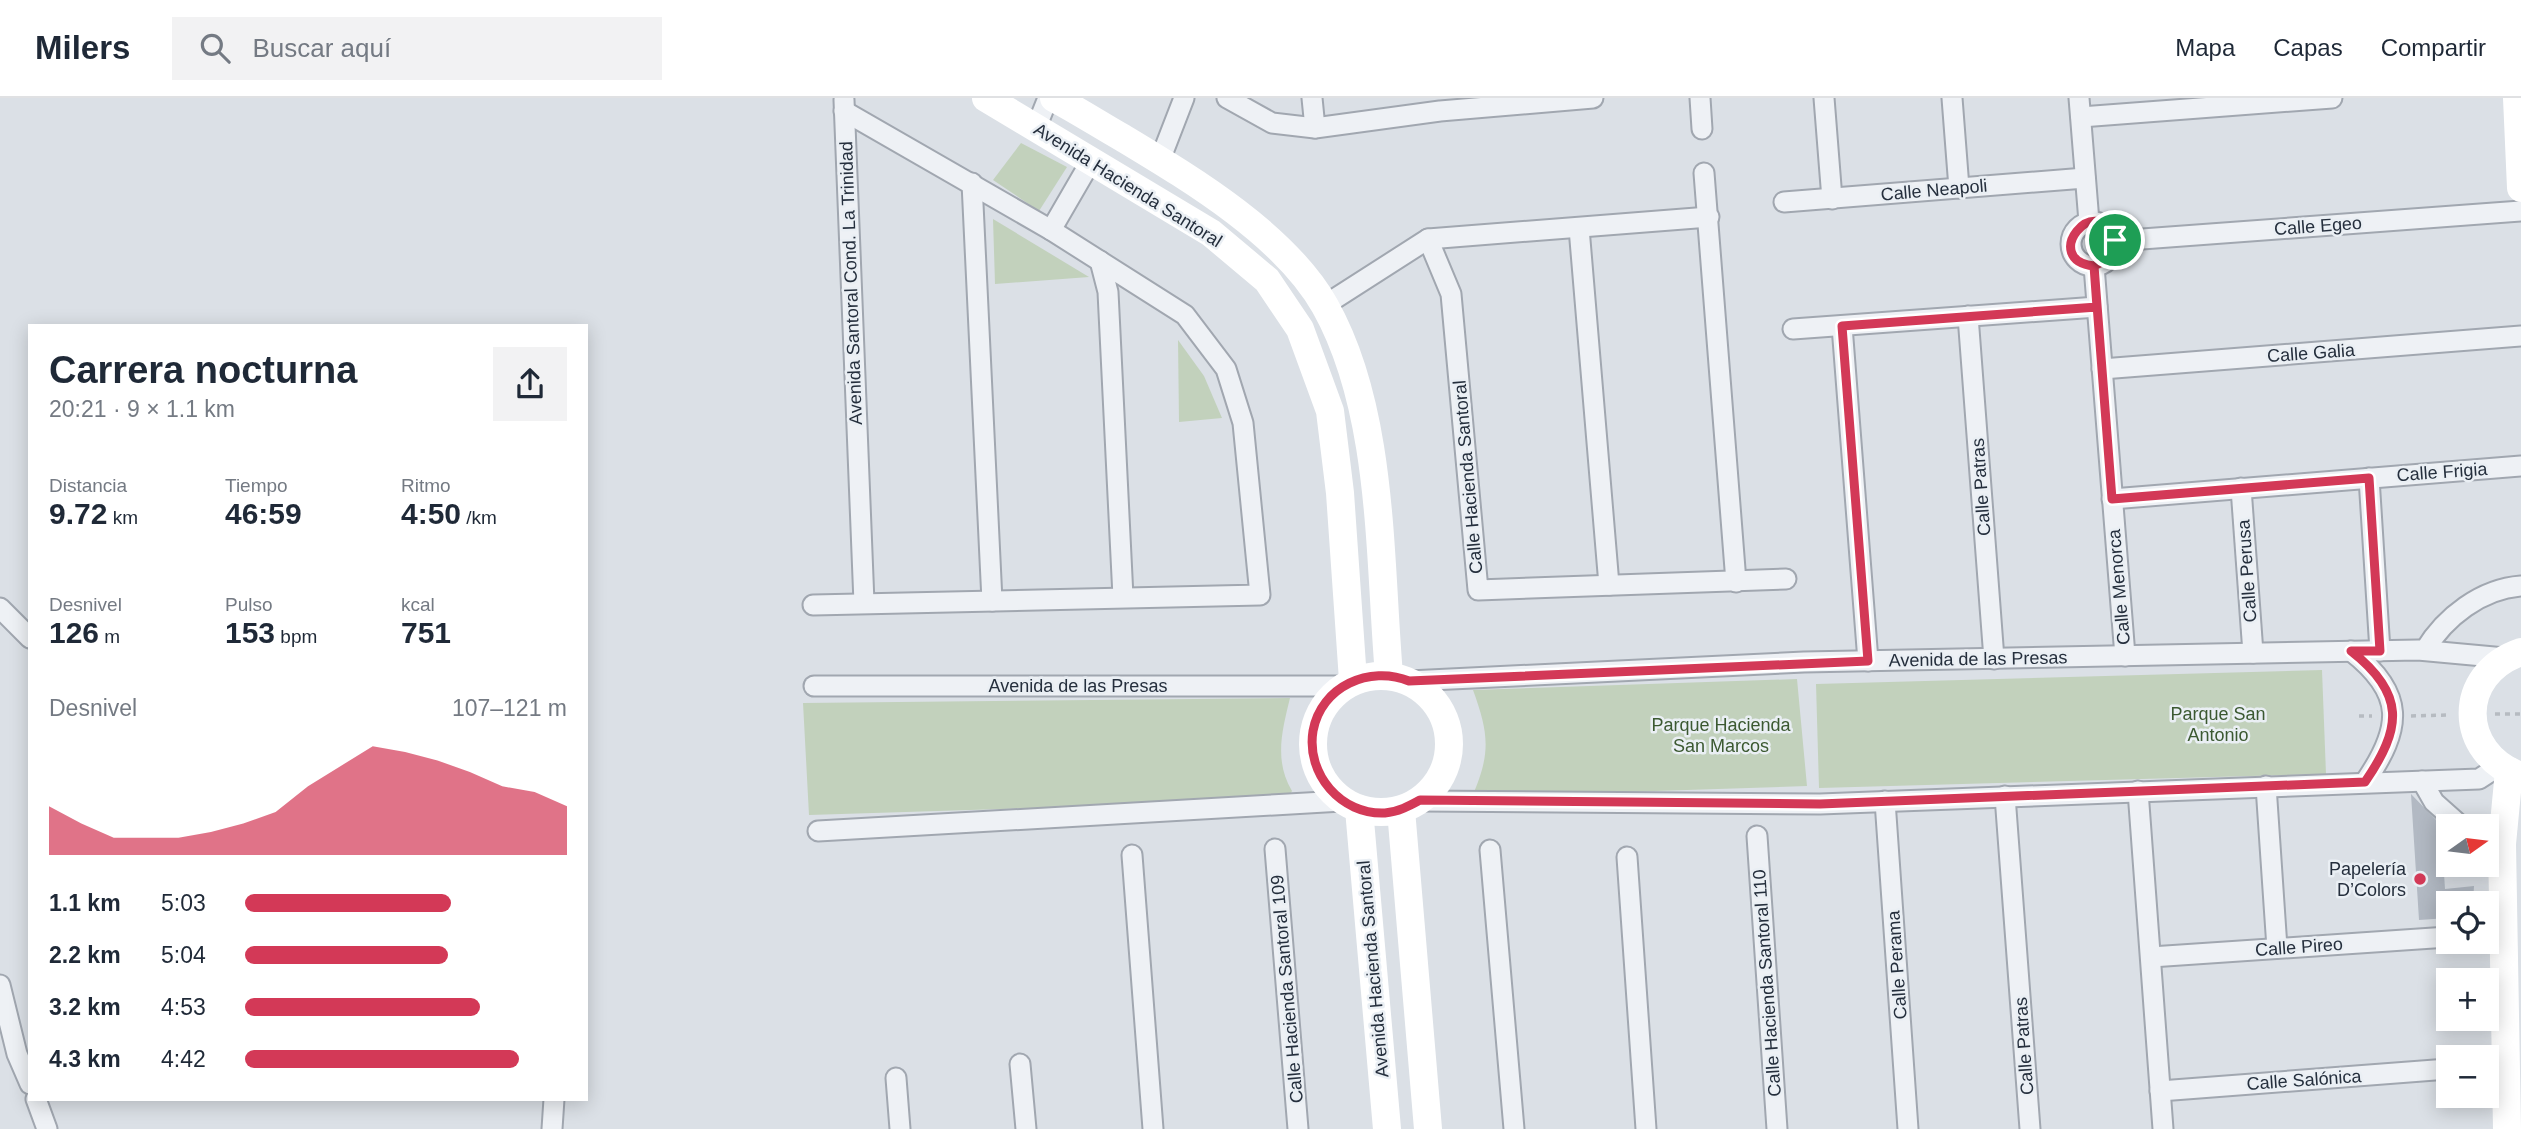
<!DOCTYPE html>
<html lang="es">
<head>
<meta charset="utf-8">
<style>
	:root { --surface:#fff; --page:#f2f2f3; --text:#1f2937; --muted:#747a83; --line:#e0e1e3; --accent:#d33957 }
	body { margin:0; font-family:Arial,sans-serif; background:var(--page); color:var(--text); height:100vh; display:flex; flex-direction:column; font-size:26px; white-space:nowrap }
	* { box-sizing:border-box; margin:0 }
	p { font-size:23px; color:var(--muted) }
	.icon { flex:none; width:38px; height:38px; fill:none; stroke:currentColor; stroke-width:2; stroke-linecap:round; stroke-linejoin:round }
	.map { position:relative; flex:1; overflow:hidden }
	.side { position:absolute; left:28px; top:226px; width:560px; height:777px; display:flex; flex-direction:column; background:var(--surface); border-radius:0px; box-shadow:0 4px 18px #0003 }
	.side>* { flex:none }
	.needle { width:46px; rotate:76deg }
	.fabs { position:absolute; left:2436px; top:716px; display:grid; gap:14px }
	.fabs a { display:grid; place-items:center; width:63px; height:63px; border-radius:0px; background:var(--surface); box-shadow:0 4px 18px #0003; font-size:35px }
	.pin { position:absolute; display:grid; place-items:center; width:60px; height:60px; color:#fff; margin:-30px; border:4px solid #fff; border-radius:50%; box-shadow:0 2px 7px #0007 }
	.round { display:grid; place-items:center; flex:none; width:74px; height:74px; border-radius:0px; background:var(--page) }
	.summary { display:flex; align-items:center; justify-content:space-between; height:119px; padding:0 21px }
	h1 { font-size:38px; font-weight:700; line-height:52px }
	.stats { display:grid; grid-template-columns:repeat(3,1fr); gap:10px; height:119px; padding:7px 21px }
	.stats div { display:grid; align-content:center }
	.stats b { font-size:30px; font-weight:700 }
	.stats small { font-size:19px; font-weight:400 }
	.stats p { font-size:19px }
	.chart { height:196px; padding:14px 21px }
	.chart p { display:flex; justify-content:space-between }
	.chart svg { width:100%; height:126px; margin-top:7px; fill:var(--accent); opacity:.7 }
	ul { padding:0 21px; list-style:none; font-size:23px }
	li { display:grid; grid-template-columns:112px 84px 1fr; align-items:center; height:52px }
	li i { height:18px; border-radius:9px; background:var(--accent) }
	header { display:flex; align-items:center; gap:42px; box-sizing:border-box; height:98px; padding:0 35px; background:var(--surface); border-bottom:2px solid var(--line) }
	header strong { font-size:33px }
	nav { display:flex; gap:38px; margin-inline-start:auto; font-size:24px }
	.search { width:490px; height:63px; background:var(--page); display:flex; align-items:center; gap:18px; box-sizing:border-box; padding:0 24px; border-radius:0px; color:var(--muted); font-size:26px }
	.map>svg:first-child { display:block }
</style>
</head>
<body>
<header>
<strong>Milers</strong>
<div class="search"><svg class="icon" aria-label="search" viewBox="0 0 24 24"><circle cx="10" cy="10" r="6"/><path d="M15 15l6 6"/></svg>Buscar aquí</div>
<nav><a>Mapa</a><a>Capas</a><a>Compartir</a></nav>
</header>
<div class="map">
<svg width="2521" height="1031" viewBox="0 0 2521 1031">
	<rect width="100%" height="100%" fill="#dbe0e6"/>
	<g fill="#c2d1bc">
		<polygon points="1021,45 1067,69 1039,113 993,82"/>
		<polygon points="993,121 1089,179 995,186"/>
		<polygon points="1178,242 1204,278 1222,320 1179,324"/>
		<polygon points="2322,572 2326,676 1819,690 1816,586"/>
		<path d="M1797,581L1807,688L1472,699C1491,655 1489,636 1473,592Z"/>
		<path d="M1290,600C1282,633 1274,663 1292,693L1287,702L809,717L803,605Z"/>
	</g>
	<polygon fill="#b2b9c3" points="2411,696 2441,727 2445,791 2474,788 2473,805 2448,805 2448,820 2419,822"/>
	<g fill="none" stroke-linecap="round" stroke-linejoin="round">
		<g stroke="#a1a7b0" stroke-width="23">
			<g id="street">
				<polyline points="1227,0 1272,25 1315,30 1440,13 1593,0"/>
				<polyline points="1312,0 1315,30"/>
				<polyline points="1700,0 1702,31"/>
				<polyline points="1824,0 1832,101"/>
				<polyline points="1952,0 1959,90"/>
				<polyline points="2079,0 2089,124"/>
				<polyline points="844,2 864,505"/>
				<polyline points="2081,19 2332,0"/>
				<polyline points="1036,30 1048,0"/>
				<polyline points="1160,62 1184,0"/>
				<polyline points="1704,75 1736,484"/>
				<polyline points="972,85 992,503"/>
				<polyline points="1784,104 2085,80"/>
				<circle cx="2093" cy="146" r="22"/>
				<polyline points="1579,130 1609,487"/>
				<polyline points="1051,132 1091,63"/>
				<polyline points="1428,141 1451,196 1478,492 1786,481"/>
				<polyline points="2115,143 2521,113"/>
				<polyline points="1100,163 1108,194 1123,499"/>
				<polyline points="2094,168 2125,558"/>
				<polyline points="1325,207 1428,141 1709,119"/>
				<polyline points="1968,218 1994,561"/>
				<polyline points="1842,228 1868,563"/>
				<polyline points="1793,231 2097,209"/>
				<polyline points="2102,271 2521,238"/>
				<polyline points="2369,380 2380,553"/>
				<polyline points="2241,390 2253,555"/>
				<polyline points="2112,401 2521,368"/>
				<polyline points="813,507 1260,497 1243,325 1226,271 1185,217 1051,132 844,13"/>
				<polyline points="0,510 30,540"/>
				<path d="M2425,552C2445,519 2481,491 2521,488"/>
				<path d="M2351,553C2406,596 2402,630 2365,684"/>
				<polyline points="1409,583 1804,564 2418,552 2505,560"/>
				<polyline points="814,588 1342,588"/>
				<polyline points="2422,683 2434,704 2461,728"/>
				<polyline points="2266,688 2277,850"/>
				<polyline points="2138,693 2163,1031"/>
				<polyline points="2005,698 2030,1031"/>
				<polyline points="1420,703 1820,706 2479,681 2499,668"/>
				<polyline points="1885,703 1908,1031"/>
				<polyline points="818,733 1342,703"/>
				<polyline points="1757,738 1777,1031"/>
				<polyline points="1275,751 1298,1031"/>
				<polyline points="1490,752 1514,1031"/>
				<polyline points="1132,757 1153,1031"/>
				<polyline points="1627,759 1646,1031"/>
				<polyline points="2151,859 2448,839"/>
				<polyline points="0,887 17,956 30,986"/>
				<polyline points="1020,966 1026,1031"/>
				<polyline points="2487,968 2504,967"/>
				<polyline points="896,980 900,1031"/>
				<polyline points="2160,993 2448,971"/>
				<polyline points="36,1001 47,1031"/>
				<polyline points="552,1031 554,1001"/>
			</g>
		</g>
		<g stroke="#b6bbc1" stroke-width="3.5" stroke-dasharray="5 5" stroke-linecap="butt">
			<polyline points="2495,616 2521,616"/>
			<polyline points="2359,618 2372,618"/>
			<polyline points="2411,618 2449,617"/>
		</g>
		<use href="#street" stroke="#eef1f5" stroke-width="19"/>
		<g stroke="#fff" stroke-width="28">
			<polyline points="986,0 1211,135 1267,182 1300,231 1330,313 1340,395 1353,582"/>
			<path d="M1054,0C1077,12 1100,27 1123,40C1191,81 1285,137 1325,208C1384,313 1379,460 1389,577"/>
			<polyline points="2517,0 2521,90"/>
			<path d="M2521,554C2456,576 2457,655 2521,678"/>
			<circle cx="1381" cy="646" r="68"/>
			<polyline points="1359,711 1387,1031"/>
			<polyline points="1401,712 1428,1031"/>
			<polyline points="2507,1031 2502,746 2509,673"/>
		</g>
	</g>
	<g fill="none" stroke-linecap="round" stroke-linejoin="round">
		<g stroke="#fff" stroke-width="14">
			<path id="route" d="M2115,142L2110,160L2094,168L2097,209L1842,228L1868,563L1409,583C1370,567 1321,588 1313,633C1306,676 1341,717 1385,715C1398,714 1409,708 1420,702L1820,706L2365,684C2402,630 2406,596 2351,553H2380L2369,380L2112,401L2094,168C2039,162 2096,90 2115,142"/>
		</g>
		<use href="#route" stroke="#d33957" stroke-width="9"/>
	</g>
	<circle fill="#d33957" stroke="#eaeff4" stroke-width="2.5" cx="2420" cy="781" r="7"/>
	<g text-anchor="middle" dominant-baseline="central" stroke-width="5" stroke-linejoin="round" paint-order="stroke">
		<g font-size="18" fill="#252f3d" stroke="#eaeff4">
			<text transform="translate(1128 87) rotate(32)">Avenida Hacienda Santoral</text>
			<text transform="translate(1934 92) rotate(-5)">Calle Neapoli</text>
			<text transform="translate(2318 128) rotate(-4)">Calle Egeo</text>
			<text transform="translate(851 185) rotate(-92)">Avenida Santoral Cond. La Trinidad</text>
			<text transform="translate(2311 255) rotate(-4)">Calle Galia</text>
			<text transform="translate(2442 374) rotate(-4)">Calle Frigia</text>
			<text transform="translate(1468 379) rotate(-95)">Calle Hacienda Santoral</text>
			<text transform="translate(1981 389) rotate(-94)">Calle Patras</text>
			<text transform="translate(2247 473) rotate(-94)">Calle Perusa</text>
			<text transform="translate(2119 489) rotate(-95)">Calle Menorca</text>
			<text transform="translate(1978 561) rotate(-1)">Avenida de las Presas</text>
			<text x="1078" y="588">Avenida de las Presas</text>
			<text transform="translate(2299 849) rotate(-4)">Calle Pireo</text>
			<text transform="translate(1897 867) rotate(-94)">Calle Perama</text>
			<text transform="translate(1373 871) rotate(-95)">Avenida Hacienda Santoral</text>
			<text transform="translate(1767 885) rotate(-94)">Calle Hacienda Santoral 110</text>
			<text transform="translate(1287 891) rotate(-95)">Calle Hacienda Santoral 109</text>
			<text transform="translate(2024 948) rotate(-94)">Calle Patras</text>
			<text transform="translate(2304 982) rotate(-4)">Calle Salónica</text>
		</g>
		<g font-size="18" fill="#3b5931" stroke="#eaeff4">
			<text x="2218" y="616">Parque San<tspan x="2218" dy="21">Antonio</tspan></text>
			<text x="1721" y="627">Parque Hacienda<tspan x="1721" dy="21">San Marcos</tspan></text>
		</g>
		<g font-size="18" fill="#252f3d" stroke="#eaeff4" text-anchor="end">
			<text x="2406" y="771">Papelería<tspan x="2406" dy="21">D’Colors</tspan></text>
		</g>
	</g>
</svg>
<div class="fabs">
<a><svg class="needle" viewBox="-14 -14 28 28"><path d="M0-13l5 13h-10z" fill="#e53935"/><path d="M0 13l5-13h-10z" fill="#747a83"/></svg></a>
<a><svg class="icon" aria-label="locate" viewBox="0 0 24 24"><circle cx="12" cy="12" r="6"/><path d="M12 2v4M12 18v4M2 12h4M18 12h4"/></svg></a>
<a>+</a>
<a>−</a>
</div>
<div class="pin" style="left:2115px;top:142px;background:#1e9e55"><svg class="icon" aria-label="arrive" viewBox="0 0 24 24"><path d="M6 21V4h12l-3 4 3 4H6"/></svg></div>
<section class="side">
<div class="summary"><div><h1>Carrera nocturna</h1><p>20:21 · 9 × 1.1 km</p></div><a class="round"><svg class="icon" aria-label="share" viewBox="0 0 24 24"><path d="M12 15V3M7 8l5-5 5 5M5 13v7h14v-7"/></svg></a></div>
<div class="stats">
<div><p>Distancia</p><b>9.72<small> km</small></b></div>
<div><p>Tiempo</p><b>46:59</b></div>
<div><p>Ritmo</p><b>4:50<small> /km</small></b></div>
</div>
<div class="stats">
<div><p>Desnivel</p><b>126<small> m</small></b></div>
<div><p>Pulso</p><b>153<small> bpm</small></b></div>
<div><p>kcal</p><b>751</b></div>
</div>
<div class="chart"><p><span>Desnivel</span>107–121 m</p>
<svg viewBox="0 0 160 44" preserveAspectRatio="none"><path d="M0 44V27L10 33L20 38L30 38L40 38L50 36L60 33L70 29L80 20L90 13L100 6L110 8L120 11L130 15L140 20L150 22L160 27V44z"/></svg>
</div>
<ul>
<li><b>1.1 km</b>5:03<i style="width:64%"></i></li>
<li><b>2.2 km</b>5:04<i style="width:63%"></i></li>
<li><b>3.2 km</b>4:53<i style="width:73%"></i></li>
<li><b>4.3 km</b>4:42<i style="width:85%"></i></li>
</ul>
</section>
</div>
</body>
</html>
